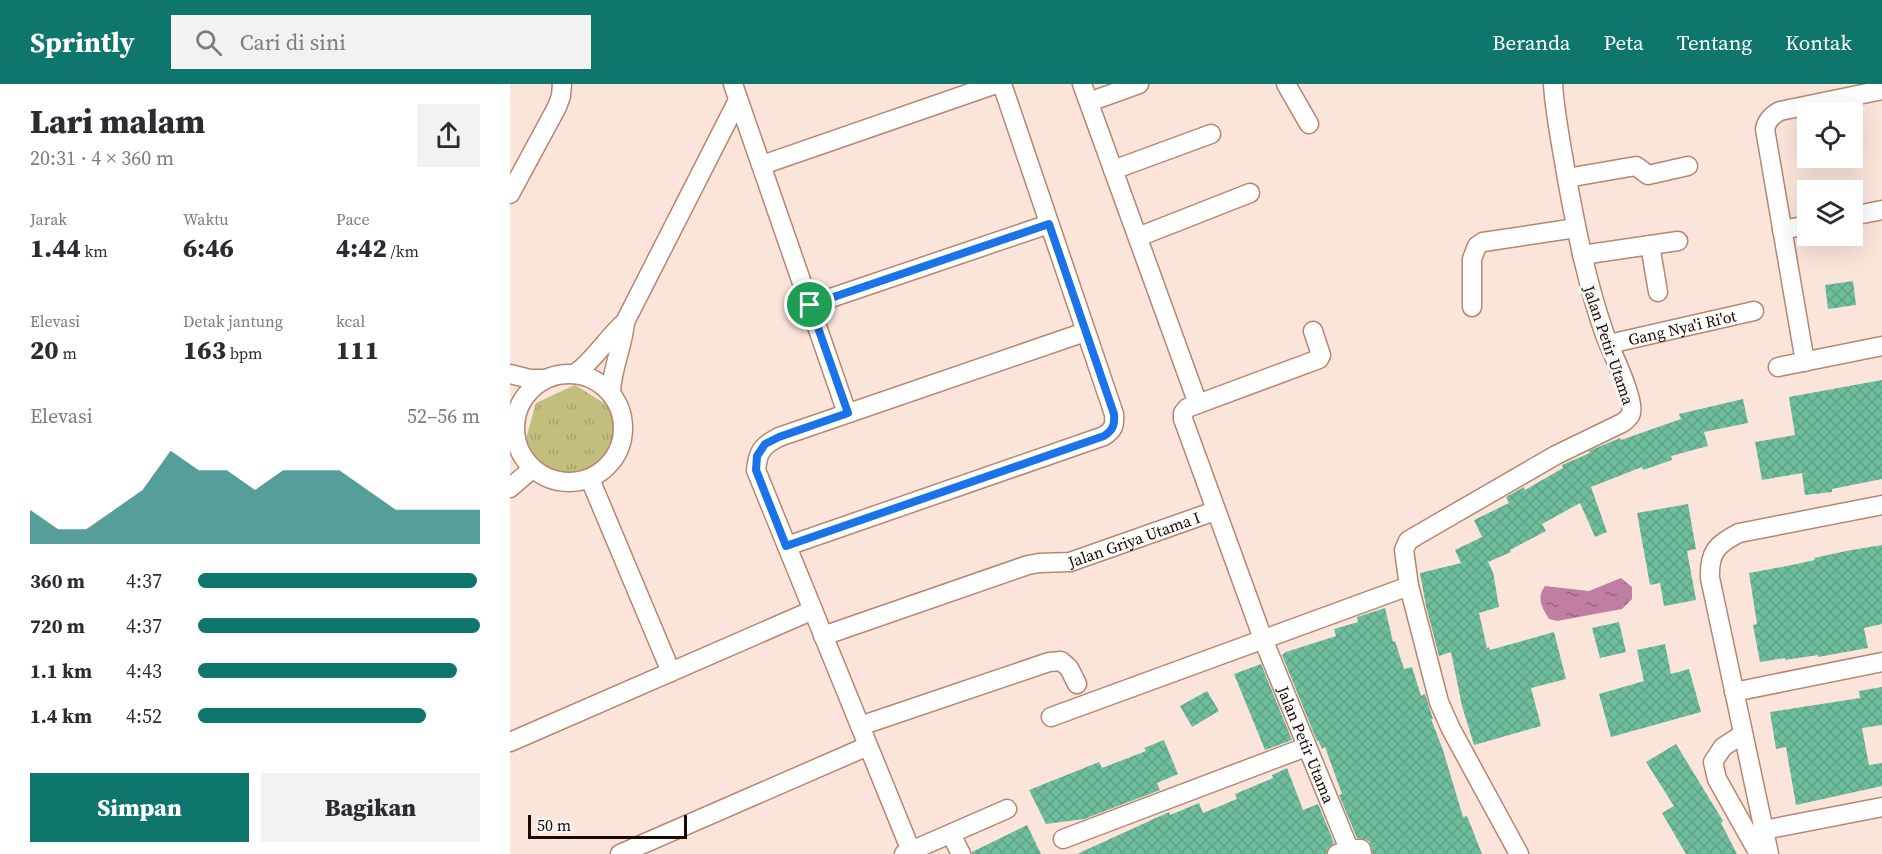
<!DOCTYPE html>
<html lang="id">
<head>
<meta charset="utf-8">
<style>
	:root { --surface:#fff; --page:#f2f2f3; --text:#2b2b33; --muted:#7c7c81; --accent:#0f766e }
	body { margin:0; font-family:"Source Serif 4",serif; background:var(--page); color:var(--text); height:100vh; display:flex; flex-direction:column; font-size:22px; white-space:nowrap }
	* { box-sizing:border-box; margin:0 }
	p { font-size:20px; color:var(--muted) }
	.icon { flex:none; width:33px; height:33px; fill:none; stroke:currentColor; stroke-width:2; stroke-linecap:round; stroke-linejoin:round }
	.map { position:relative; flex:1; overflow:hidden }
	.drawer { display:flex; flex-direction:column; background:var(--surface); width:510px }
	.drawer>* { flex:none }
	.controls { position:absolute; left:1287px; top:18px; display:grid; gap:12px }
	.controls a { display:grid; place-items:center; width:66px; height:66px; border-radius:0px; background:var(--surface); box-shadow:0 6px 24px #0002; font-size:30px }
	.scale { position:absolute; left:18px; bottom:15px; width:159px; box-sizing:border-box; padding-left:6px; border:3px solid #1a0903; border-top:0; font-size:16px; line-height:21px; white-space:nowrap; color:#1a0903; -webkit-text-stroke:4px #f7f7f7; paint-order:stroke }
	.pin { position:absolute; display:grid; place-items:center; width:51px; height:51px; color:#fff; margin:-26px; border:3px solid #fff; border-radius:50%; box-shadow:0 2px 6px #0007 }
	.round { display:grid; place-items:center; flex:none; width:63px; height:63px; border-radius:0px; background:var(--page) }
	.head { display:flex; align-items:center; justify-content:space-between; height:102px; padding:0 30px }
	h1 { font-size:33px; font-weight:800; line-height:45px }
	.figures { display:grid; grid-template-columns:repeat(3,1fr); gap:9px; height:102px; padding:6px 30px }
	.figures div { display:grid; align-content:center }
	.figures b { font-size:26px; font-weight:800 }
	.figures small { font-size:16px; font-weight:400 }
	.figures p { font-size:16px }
	.chart { height:168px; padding:12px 30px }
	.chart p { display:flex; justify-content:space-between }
	.chart svg { width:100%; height:108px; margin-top:6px; fill:var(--accent); opacity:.7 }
	.cta { display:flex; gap:12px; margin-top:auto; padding:12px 30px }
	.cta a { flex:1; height:69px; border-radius:0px; background:var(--accent); color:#fff; font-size:24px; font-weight:800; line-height:69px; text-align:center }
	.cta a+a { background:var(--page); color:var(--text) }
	ul { padding:0 30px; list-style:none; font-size:20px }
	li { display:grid; grid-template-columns:96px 72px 1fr; align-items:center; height:45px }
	li i { height:15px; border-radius:8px; background:var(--accent) }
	header { display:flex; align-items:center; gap:36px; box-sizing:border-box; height:84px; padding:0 30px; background:var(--accent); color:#fff }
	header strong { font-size:28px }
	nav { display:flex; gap:33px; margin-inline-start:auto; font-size:21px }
	.search { width:420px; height:54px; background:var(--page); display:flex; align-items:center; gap:15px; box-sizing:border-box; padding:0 21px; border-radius:0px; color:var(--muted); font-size:22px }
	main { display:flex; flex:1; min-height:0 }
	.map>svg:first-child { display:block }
</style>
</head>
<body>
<header>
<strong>Sprintly</strong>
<div class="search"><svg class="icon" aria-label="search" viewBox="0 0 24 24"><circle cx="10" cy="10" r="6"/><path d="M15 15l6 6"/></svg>Cari di sini</div>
<nav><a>Beranda</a><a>Peta</a><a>Tentang</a><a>Kontak</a></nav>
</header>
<main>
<section class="drawer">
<div class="head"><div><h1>Lari malam</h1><p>20:31 · 4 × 360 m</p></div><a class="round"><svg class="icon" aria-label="share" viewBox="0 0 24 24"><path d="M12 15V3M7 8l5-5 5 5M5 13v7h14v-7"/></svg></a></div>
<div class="figures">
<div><p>Jarak</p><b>1.44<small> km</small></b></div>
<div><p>Waktu</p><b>6:46</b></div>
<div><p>Pace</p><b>4:42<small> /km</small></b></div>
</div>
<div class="figures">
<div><p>Elevasi</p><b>20<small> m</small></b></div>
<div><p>Detak jantung</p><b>163<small> bpm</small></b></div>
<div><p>kcal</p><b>111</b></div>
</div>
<div class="chart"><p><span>Elevasi</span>52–56 m</p>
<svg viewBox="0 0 160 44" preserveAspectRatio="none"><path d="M0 44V30L10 38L20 38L30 30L40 22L50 6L60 14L70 14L80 22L90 14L100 14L110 14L120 22L130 30L140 30L150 30L160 30V44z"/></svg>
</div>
<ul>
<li><b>360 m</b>4:37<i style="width:99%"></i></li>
<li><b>720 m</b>4:37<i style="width:100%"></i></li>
<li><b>1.1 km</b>4:43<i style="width:92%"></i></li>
<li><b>1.4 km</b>4:52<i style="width:81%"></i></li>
</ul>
<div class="cta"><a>Simpan</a><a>Bagikan</a></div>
</section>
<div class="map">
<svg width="1372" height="770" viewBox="0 0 1372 770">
	<defs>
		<pattern id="grass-tufts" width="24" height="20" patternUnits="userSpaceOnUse" patternTransform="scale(1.5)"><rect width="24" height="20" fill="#c2be7d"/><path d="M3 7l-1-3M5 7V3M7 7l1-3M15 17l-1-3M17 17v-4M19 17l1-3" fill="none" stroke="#a6a26a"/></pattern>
		<pattern id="water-ripples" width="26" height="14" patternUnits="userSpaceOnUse" patternTransform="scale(1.5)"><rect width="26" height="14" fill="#c07ea3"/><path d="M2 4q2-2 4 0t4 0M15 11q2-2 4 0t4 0" fill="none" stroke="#9b6583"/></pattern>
		<pattern id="building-cross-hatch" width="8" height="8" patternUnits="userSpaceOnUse" patternTransform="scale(1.5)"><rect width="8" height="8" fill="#6ebe9d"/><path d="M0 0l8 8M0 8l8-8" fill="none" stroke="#5fa286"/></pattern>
	</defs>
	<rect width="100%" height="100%" fill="#fbe5db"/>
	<polygon fill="url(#grass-tufts)" points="65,301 102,324 110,368 83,395 39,394 15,358 26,319"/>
	<path fill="url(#water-ripples)" d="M1111,494L1122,503V515L1112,525L1047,537L1039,535C1032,523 1026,514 1035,502L1079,507Z"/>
	<g fill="url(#building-cross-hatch)">
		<polygon points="1343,197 1346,221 1318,225 1315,201"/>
		<polygon points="1372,296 1372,395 1322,405 1322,408 1295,411 1292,389 1252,396 1245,358 1285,351 1279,313"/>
		<polygon points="1233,315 1238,339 1194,348 1198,362 1161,372 1162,376 1133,386 1132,383 1081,403 1097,448 1085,453 1070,419 1032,440 1036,447 1000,466 1001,468 978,478 983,488 989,523 969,529 977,564 979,563 980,566 1044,548 1056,595 1021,604 1031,642 964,661 952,622 941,568 929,572 916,522 910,489 951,479 945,466 972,453 964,436 999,419 996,413 1014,403 1015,406 1053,384 1052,381 1080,369 1079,367 1110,354 1111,356 1171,335 1169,330"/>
		<polygon points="1178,420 1186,465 1177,467 1186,516 1154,522 1150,499 1140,501 1127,429"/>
		<polygon points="1372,461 1372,540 1354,544 1358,564 1308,573 1308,571 1275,576 1275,574 1250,578 1243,541 1247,540 1239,489 1277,482 1305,476 1304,474 1336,467"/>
		<polygon points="875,524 883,558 885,557 894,585 902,583 911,612 915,610 923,635 921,635 933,666 953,733 957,732 972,770 863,770 860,758 855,755 847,754 829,711 832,710 815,663 812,665 808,656 807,657 772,571 776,568 826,552 824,545 848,538 847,533"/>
		<polygon points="1109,538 1116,568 1090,574 1082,544"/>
		<polygon points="1155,560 1161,590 1179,585 1191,628 1101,653 1089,610 1134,597 1127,566"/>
		<polygon points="751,580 782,656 755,666 724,590"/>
		<polygon points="1372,603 1372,641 1352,644 1359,681 1372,679 1372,702 1286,721 1276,663 1266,665 1260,628 1350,614 1349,607"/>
		<polygon points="697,607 709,627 682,643 670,622"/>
		<polygon points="654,656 668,690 647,699 650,706 574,735 536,740 519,706 589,678 592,684 636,667 634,664"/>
		<polygon points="1166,660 1213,737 1211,739 1227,770 1176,770 1152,729 1164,722 1136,678"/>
		<polygon points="777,684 793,726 808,720 824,759 818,764 816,770 567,770 659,728 660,731 689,719 693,729 727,715 725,710 763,694 762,691"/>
		<polygon points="517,741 531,770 462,770 462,768"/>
	</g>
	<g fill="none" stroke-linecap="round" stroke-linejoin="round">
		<g stroke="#b7866f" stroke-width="21">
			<g id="minor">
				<polyline points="223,0 337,329"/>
				<polyline points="572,0 688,320"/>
				<polyline points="776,0 799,40"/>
				<polyline points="579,18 629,0"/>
				<polyline points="252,81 486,0"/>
				<polyline points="603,86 701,50"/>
				<polyline points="1057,94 1126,82 1138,91 1178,82"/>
				<polyline points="0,110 47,23 51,12 52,0"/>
				<polyline points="1342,132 1372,126"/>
				<polyline points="1272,146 1298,141"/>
				<polyline points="628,153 740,109"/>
				<polyline points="1140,161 1148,208"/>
				<polyline points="1072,171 1168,157"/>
				<polyline points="300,221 539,140"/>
				<polyline points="962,223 962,175 967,162 973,158 1066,144"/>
				<path id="s1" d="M803,247L811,271L809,275L677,324L673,329V335L753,555L839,765"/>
				<path id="s2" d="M1099,260L1244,227"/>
				<path d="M1295,278L1255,45C1257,36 1262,31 1270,27L1372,6"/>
				<polyline points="1268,283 1372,262"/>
				<circle cx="59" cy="344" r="54"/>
				<polyline points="0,290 20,295 36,295"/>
				<path d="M65,290C86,274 96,255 115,238L228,16"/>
				<path d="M101,308C102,283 113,263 115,238"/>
				<polyline points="80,395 161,588"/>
				<polyline points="0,404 22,385"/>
				<path d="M277,462L594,352C603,346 605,342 604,330L492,0"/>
				<path id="s3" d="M313,552L518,481L529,479L560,478L705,427"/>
				<polyline points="1224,608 1372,578"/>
				<polyline points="541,633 899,502"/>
				<polyline points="350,642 539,578 551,577 559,584 567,600"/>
				<polyline points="1233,650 1213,663 1203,678 1207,695 1249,770"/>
				<polyline points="0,658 303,526"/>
				<polyline points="1254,746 1372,723"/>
				<polyline points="441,750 451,770"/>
				<polyline points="553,755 796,663"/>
				<path d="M401,767L246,386C248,367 252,362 269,353L575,248"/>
				<polyline points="110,770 358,662"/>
				<polyline points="394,770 497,725"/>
				<polyline points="827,770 839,765 851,765 852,770"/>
				<path d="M1009,770L941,645L929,618L899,502L894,466L898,457L906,452L1046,371L1112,339C1116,336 1120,334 1121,329C1125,315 1101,267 1095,251C1077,200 1067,149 1057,95C1052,64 1045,32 1043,0"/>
				<path d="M1259,770L1200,494C1199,468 1207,460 1229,449L1372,421"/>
			</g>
		</g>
		<use href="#minor" stroke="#fff" stroke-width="18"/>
	</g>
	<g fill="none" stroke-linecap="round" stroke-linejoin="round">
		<g stroke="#fff" stroke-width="12">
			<path id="route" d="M539,140L604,330C605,341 603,346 594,352L276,462L246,386L247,372L255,360L269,353L338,329L300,221Z"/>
		</g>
		<use href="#route" stroke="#1a73e8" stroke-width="8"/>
	</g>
	<g text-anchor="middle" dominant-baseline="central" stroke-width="6" stroke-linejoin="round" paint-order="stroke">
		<g font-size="16" fill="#1a0903" stroke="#f7f7f7">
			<text stroke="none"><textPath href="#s2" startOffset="75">Gang Nya'i Ri'ot</textPath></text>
			<text transform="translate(1099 261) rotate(71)">Jalan Petir Utama</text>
			<text stroke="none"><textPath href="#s3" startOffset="327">Jalan Griya Utama I</textPath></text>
			<text stroke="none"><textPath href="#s1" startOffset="531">Jalan Petir Utama</textPath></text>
		</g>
	</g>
</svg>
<div class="controls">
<a><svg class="icon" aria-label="locate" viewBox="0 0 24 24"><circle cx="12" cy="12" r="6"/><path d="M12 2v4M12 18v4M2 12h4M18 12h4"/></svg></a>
<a><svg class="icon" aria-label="layers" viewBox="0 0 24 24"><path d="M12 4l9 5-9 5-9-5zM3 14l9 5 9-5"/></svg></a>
</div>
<div class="scale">50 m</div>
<div class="pin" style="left:300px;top:221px;background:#1e9e55"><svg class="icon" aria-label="arrive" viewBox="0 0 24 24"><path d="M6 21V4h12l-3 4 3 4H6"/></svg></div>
</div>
</main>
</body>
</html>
